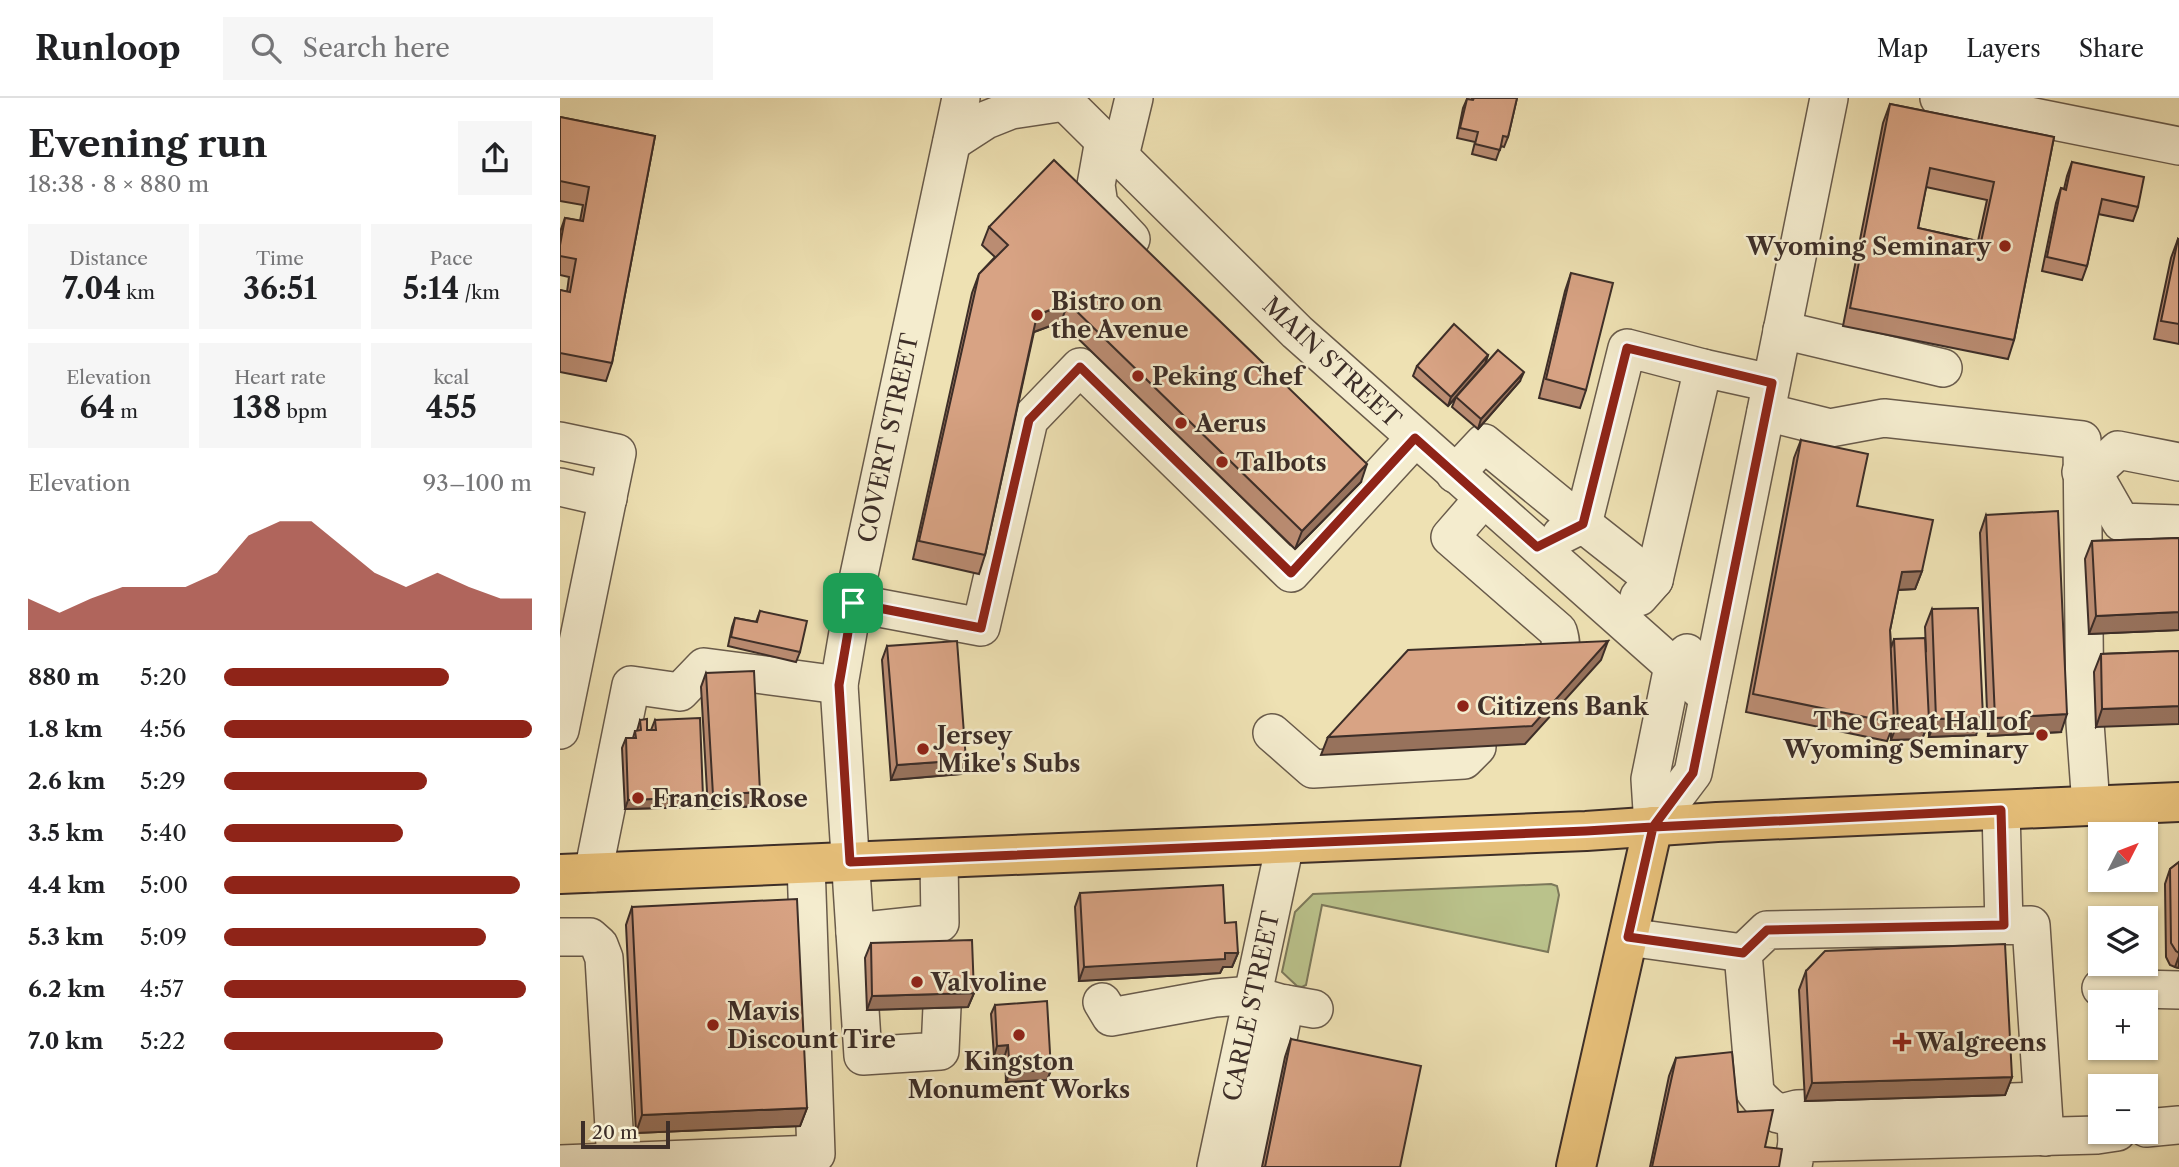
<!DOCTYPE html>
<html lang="en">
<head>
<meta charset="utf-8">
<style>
	:root { --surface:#fff; --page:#f6f6f6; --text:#202124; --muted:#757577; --line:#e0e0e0; --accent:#8f2418 }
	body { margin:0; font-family:"Libre Caslon Text",serif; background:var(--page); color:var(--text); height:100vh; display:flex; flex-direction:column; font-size:26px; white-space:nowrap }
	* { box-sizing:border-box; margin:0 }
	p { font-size:23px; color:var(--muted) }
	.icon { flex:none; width:38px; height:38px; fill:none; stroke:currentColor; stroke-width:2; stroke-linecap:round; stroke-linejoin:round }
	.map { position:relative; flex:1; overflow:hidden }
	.side { display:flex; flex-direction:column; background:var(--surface); width:560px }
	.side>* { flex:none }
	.needle { width:46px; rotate:48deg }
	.buttons { position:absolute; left:1528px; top:724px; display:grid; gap:14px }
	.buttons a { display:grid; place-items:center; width:70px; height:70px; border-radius:0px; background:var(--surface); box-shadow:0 2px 5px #0004; font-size:35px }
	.scale { position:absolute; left:21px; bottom:18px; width:89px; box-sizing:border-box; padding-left:7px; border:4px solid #3d2e28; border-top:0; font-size:19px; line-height:24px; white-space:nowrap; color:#3d2e28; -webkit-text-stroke:5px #f4ecce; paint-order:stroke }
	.pin { position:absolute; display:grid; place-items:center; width:60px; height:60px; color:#fff; margin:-30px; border-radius:14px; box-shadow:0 4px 10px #0006 }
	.round { display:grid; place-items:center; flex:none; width:74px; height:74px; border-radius:0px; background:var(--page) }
	.headline { display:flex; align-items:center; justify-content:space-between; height:119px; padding:0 28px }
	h1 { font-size:38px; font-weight:700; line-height:52px }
	.stats { display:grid; grid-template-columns:repeat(3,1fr); gap:10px; height:119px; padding:7px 28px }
	.stats div { display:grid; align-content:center; border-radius:0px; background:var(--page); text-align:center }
	.stats b { font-size:30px; font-weight:700 }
	.stats small { font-size:19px; font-weight:400 }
	.stats p { font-size:19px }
	.chart { height:196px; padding:14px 28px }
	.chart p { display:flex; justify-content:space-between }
	.chart svg { width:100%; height:126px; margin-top:7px; fill:var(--accent); opacity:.7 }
	ul { padding:0 28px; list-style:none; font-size:23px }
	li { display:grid; grid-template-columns:112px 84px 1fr; align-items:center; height:52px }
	li i { height:18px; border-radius:9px; background:var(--accent) }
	header { display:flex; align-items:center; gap:42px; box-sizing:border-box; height:98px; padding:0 35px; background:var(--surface); border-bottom:2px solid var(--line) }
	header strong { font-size:33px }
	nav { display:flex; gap:38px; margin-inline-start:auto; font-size:24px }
	.search { width:490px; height:63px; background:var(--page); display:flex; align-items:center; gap:18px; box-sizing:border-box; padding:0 24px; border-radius:0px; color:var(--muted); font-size:26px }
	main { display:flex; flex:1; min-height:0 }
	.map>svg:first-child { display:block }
</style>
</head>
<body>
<header>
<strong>Runloop</strong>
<div class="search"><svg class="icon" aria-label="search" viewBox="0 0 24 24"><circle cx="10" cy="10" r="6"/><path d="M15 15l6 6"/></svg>Search here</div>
<nav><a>Map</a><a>Layers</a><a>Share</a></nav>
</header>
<main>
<section class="side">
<div class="headline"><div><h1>Evening run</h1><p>18:38 · 8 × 880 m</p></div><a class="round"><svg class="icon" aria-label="share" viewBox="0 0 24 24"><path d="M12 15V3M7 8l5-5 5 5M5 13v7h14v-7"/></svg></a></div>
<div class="stats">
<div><p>Distance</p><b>7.04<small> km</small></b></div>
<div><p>Time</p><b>36:51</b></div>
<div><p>Pace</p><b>5:14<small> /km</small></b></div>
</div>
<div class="stats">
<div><p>Elevation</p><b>64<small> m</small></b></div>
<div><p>Heart rate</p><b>138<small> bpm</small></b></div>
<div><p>kcal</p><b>455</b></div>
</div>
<div class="chart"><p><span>Elevation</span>93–100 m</p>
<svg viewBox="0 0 160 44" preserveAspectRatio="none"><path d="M0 44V33L10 38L20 33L30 29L40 29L50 29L60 24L70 11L80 6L90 6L100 15L110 24L120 29L130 24L140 29L150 33L160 33V44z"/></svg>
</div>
<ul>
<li><b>880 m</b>5:20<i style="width:73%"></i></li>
<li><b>1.8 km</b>4:56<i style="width:100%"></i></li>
<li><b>2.6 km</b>5:29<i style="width:66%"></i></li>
<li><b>3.5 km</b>5:40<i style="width:58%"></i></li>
<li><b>4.4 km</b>5:00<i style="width:96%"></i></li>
<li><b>5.3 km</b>5:09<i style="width:85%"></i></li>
<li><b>6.2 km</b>4:57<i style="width:98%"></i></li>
<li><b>7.0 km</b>5:22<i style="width:71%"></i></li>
</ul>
</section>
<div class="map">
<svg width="1619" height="1069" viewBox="0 0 1619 1069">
	<rect width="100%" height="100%" fill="#eee1b3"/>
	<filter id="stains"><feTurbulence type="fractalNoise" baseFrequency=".00286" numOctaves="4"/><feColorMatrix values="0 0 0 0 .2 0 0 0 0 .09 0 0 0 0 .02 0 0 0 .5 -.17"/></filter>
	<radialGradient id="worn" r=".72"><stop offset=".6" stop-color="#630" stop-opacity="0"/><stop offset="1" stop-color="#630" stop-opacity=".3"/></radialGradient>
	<polygon fill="#bac28b" stroke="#7c785a" stroke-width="2" points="991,786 997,788 999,797 988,854 762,807 746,887 742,889 737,888 722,874 735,814 753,796"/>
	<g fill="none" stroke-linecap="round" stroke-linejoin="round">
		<g stroke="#695b4b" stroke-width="40">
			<g id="minor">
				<polyline points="501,0 737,234 1148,599"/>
				<polyline points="1379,0 1619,48"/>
				<polyline points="544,42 536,87 539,107 571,141"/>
				<polyline points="392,44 426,22 451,12 505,4"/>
				<polyline points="560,58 574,0"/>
				<polyline points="1222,232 1383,270"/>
				<polyline points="1206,314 1270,330 1324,320 1522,342 1525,625 1531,708"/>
				<polyline points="0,343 57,355 0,632"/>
				<polyline points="1521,374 1533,375 1558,352 1619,364"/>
				<polyline points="1533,375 1561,424 1619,426"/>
				<polyline points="895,376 924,345 1023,426 1067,250 1143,270"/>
				<polyline points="0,389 48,400"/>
				<path d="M923,401L890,439L998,533C1003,550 1001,552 989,564"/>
				<polyline points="1001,437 1023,426 1094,482 1079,499"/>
				<polyline points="1094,482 1143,270 1211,285"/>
				<polyline points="293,505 421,529 469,322 520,269 731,475 855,340"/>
				<polyline points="712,635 753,671 904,662 917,649"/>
				<polyline points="1441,712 1444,827"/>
				<polyline points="1093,728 1133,675 1269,0"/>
				<polyline points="1093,728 1090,681 1113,568 1127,555"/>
				<polyline points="33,775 71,587 120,594 144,569 279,587"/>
				<polyline points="295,834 380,825 379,761"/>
				<polyline points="0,839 30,839 39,847 44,860 56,1064"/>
				<polyline points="1068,839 1183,855"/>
				<polyline points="1541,890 1619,892"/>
				<polyline points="542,904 551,919 655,900 693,897 720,905 754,911"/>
				<polyline points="382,909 380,953 303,958 279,587 293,505 401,0"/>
				<polyline points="1218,1016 1237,1011 1482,1003"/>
				<polyline points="1586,1030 1619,1027"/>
				<path d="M1237,1045L1236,1022C1218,1016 1207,1010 1195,994L1183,855L1207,832L1471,827L1485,1039"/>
				<polyline points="0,1066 256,1056 246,766"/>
				<polyline points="1233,1068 1237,1045 1537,1037 1557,1034"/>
				<polyline points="656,1069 725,746"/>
				<polyline points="692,1069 725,906"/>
			</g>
		</g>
		<g stroke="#3d2e28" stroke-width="42">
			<g id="major">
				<polyline points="0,776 1026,733 1157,724 1619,704"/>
				<polyline points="1016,1069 1093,728"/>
			</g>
		</g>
		<use href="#minor" stroke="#f4ecce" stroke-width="37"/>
		<use href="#major" stroke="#e7c07a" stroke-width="38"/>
	</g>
	<g fill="#ba8c72" stroke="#3d2e28" stroke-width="2" fill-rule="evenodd">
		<polygon points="912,0 957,0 948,39 944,49 941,48 936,62 912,56 915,44 897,40 903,10 907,1 912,2"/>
		<path d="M1330,6L1494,39L1454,242L1448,261L1283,228L1323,25ZM1366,89L1427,102L1418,143L1358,130Z"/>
		<polygon points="0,19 95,38 52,265 46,283 0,274 0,192 7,194 9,179 0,177 0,134 5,120 20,123 23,107 0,103"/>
		<polygon points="1512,64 1578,109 1573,123 1538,116 1527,168 1522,182 1482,173 1496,105 1501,90 1504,91 1507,78"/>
		<polygon points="429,129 801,384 735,451 501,224 474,234 425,457 419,476 353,461 412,195 419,176 435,159 422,147"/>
		<polygon points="1618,141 1619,142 1619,246 1594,241 1611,160"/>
		<polygon points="1011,175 1026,292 1020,310 979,300 1005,193"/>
		<polygon points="928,257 925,266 960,283 918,331 892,309 896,299 888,308 853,278 857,268"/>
		<polygon points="1241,342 1297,408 1362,473 1355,491 1338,492 1330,532 1331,550 1334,541 1366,553 1365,529 1372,511 1416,637 1369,639 1369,624 1362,641 1331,642 1331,633 1327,643 1186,614 1234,360"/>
		<polygon points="1426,417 1501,634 1428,638 1420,435"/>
		<polygon points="1619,440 1619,532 1529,536 1525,461 1532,443"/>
		<polygon points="200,513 240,554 236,564 168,548 172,529 175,520 196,524"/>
		<polygon points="327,548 401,676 331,682 322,562"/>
		<polygon points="1619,553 1536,629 1534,574 1541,556"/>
		<polygon points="146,575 200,694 195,708 148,711 141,589"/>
		<polygon points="80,622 87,632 91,632 95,622 140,709 65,711 62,650 66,640 73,640 75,633 77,633"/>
		<polygon points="1619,764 1619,870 1615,869 1610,867 1606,859 1605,786 1610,771"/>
		<polygon points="520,795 665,825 678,855 672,869 663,869 660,875 519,883 515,809"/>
		<polygon points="72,809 247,1010 240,1028 76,1035 66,827"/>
		<polygon points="311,845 414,895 408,909 307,912 305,860"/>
		<polygon points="1246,873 1452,979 1445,997 1245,1003 1239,892"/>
		<polygon points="435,907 491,972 487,982 446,984 445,957 434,958 431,916"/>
		<polygon points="731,941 840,1069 702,1069 725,959"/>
		<polygon points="1116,960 1178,1014 1205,1049 1219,1069 1090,1069 1109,978"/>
	</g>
	<g fill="#97725c" stroke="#3d2e28" stroke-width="2">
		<polygon points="508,205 501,224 471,235 477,217"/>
		<polygon points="928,257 925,266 888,308 891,299"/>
		<polygon points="964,274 960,283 918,331 921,321"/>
		<polygon points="807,366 801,384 735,451 742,433"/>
		<polygon points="1362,473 1355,491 1335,492 1342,474"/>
		<polygon points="1619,514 1619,532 1529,536 1536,518"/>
		<polygon points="1048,543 1041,562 965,646 761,657 768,639"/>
		<polygon points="1619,608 1619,626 1536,629 1542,611"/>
		<polygon points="1507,616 1501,634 1428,638 1435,620"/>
		<polygon points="1423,619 1416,637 1369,639 1376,621"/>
		<polygon points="1369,623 1362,641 1331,642 1338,624"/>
		<polygon points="406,662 401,676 331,682 337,667"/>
		<polygon points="200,694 195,708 148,711 153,697"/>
		<polygon points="143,699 140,709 65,711 68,702"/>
		<polygon points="665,855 678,855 672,869 663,869 660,875 519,883 524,869"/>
		<polygon points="1619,858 1619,870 1615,869"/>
		<polygon points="414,895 408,909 307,912 312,898"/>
		<polygon points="448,947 445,957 434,958 437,948"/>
		<polygon points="491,972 487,982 446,984 450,974"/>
		<polygon points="1452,979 1445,997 1245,1003 1252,985"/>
		<polygon points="247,1010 240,1028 76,1035 82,1017"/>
	</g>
	<g fill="#d8a384" stroke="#3d2e28" stroke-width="2" fill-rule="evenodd">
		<polygon points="914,0 957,0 948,39 943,38 940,52 915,46 918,34 900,30 907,1 913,2"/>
		<path d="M1330,6L1494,39L1454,242L1290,210ZM1370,70L1434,84L1421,144L1358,130Z"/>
		<polygon points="0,19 95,38 52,265 0,255 0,192 10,194 16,161 0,158 0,147 5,120 23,123 29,89 0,83"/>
		<polygon points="494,62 807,366 742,433 508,205 477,217 425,457 359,443 419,176 448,147 429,129"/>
		<polygon points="1512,64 1584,79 1578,109 1542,101 1527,168 1487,159 1501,90 1506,92"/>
		<polygon points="1618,141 1619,142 1619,226 1601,223"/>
		<polygon points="1011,175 1053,185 1026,292 986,281"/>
		<polygon points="894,226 928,257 891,299 857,268"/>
		<polygon points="938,252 964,274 921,321 896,299"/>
		<polygon points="1241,342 1308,356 1297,408 1373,422 1362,473 1342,474 1330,532 1334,625 1193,596"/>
		<polygon points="1498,413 1507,616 1435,620 1426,417"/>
		<polygon points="1619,440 1619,514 1536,518 1532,443"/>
		<polygon points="1418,510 1423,619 1376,621 1372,511"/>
		<polygon points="200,513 247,523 240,554 171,539 175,520 197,524"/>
		<polygon points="1365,540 1369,623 1338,624 1334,541"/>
		<polygon points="397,543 406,662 337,667 327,548"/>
		<polygon points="1048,543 972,628 768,639 848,552"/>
		<polygon points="1619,553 1619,608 1542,611 1541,556"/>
		<polygon points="194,573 200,694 153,697 146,575"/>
		<polygon points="140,620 143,699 68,702 66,640 76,640 75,633 81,632 80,622 87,621 87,632 96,632 95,622"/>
		<polygon points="1619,764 1619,855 1616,853 1611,845 1610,771"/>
		<polygon points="663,787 665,825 676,824 678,855 665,855 665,861 524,869 520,795"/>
		<polygon points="237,801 247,1010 82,1017 72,809"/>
		<polygon points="412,842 414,895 312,898 311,845"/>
		<polygon points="1445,846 1452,979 1252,985 1246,873 1265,853"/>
		<polygon points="487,903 491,972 450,974 448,947 437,948 435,907"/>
		<polygon points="731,941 861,968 840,1069 705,1069"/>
		<polygon points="1172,954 1178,1014 1213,1012 1205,1049 1222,1051 1219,1069 1092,1069 1116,960"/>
	</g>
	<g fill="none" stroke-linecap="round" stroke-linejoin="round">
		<g stroke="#fff" stroke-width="14">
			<polyline id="route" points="293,505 279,587 290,764 1026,733 1093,729 1068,839 1183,855 1207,832 1444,827 1441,712 1093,729 1133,675 1212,285 1067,250 1023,426 977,449 855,340 731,475 520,269 469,322 421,530 293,505"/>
		</g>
		<use href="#route" stroke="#8f2418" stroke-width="9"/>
	</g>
	<g fill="#8f2418" stroke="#f4ecce" stroke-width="2.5">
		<circle cx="1445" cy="148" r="7"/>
		<circle cx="477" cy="217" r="7"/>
		<circle cx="578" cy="278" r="7"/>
		<circle cx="621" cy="325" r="7"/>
		<circle cx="662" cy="364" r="7"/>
		<circle cx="903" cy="608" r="7"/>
		<circle cx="1482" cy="637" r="7"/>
		<circle cx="363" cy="651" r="7"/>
		<circle cx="78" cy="700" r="7"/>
		<circle cx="357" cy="884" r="7"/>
		<circle cx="153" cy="927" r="7"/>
		<circle cx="459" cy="937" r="7"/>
		<path d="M1338.5 933.5h7v7h7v7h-7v7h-7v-7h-7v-7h7z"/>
	</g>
	<g text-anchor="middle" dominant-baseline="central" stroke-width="5" stroke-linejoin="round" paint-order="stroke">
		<g font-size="24" font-weight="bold" fill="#3d2e28" stroke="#f4ecce" text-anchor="start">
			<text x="1431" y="148" text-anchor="end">Wyoming Seminary</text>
			<text x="491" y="203">Bistro on<tspan x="491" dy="28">the Avenue</tspan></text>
			<text x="592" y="278">Peking Chef</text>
			<text x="635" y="325">Aerus</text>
			<text x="676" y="364">Talbots</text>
			<text x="917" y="608">Citizens Bank</text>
			<text x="1468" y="623" text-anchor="end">The Great Hall of<tspan x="1468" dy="28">Wyoming Seminary</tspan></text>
			<text x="377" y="637">Jersey<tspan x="377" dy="28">Mike's Subs</tspan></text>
			<text x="92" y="700">Francis Rose</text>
			<text x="371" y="884">Valvoline</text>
			<text x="167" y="913">Mavis<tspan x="167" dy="28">Discount Tire</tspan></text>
			<text x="1356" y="944">Walgreens</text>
			<text x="459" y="963" text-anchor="middle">Kingston<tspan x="459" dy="28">Monument Works</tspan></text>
		</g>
		<g font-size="24" fill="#3d2e28" stroke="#f4ecce">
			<text transform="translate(772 264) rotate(43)">MAIN STREET</text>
			<text transform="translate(328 340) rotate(-78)">COVERT STREET</text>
			<text transform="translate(691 908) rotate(-78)">CARLE STREET</text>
		</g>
	</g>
	<rect width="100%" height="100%" filter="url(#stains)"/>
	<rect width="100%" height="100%" fill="url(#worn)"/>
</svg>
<div class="buttons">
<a><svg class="needle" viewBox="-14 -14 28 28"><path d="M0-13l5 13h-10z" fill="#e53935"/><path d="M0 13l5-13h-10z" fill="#757577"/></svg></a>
<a><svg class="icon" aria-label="layers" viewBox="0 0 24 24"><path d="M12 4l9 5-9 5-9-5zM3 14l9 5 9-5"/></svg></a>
<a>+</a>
<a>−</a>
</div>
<div class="scale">20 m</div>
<div class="pin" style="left:293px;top:505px;background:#1e9e55"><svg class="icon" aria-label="arrive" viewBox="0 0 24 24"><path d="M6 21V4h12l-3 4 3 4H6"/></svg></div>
</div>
</main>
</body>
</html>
